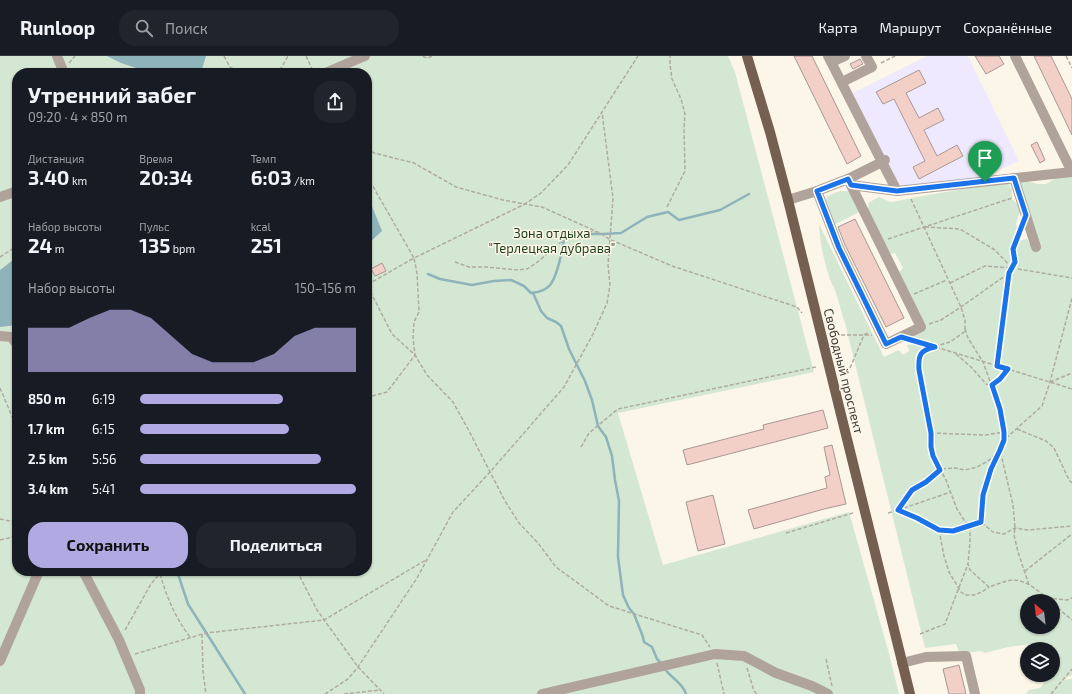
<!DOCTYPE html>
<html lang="ru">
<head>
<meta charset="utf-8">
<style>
	:root { --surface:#171b24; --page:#20242c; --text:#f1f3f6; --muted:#9ea1a6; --line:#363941; --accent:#b1aae2 }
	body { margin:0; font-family:"Exo 2",sans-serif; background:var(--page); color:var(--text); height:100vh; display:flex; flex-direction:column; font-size:15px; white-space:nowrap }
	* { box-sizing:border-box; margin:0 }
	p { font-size:13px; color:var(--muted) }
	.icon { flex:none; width:22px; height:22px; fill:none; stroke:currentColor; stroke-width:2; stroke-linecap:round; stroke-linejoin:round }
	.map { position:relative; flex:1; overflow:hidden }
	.drawer { position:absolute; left:12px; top:12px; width:360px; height:508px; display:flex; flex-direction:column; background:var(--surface); border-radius:16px; box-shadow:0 1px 3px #0004 }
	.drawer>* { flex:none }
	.needle { width:26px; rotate:332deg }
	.buttons { position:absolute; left:1020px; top:538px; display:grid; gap:8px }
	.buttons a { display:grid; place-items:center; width:40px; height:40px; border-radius:50%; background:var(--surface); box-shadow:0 1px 3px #0004; font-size:20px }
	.pin { position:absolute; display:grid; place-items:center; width:34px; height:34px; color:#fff; margin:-41px -17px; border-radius:50% 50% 50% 0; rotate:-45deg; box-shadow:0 0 4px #0007 }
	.pin .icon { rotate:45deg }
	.round { display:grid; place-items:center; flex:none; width:42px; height:42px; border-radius:16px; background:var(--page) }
	.head { display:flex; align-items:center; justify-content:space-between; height:68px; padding:0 16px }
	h1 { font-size:22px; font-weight:700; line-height:30px }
	.figures { display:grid; grid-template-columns:repeat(3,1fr); gap:6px; height:68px; padding:4px 16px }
	.figures div { display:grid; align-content:center }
	.figures b { font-size:20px; font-weight:700 }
	.figures small { font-size:11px; font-weight:400 }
	.figures p { font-size:11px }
	.chart { height:112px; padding:8px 16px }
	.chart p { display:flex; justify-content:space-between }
	.chart svg { width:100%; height:72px; margin-top:4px; fill:var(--accent); opacity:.7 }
	.button { display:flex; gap:8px; margin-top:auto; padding:8px 16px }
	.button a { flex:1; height:46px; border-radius:16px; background:var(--accent); color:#111; font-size:16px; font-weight:700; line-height:46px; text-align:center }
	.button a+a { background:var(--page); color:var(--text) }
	ul { padding:0 16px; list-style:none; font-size:13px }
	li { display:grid; grid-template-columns:64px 48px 1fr; align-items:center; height:30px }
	li i { height:10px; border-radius:5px; background:var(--accent) }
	header { display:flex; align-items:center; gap:24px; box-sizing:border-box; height:56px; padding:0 20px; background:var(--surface); border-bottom:1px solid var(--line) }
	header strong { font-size:19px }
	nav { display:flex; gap:22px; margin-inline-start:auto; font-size:14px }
	.search { width:280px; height:36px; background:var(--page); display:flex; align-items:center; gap:10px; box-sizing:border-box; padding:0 14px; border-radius:16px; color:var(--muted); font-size:15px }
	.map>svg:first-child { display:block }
</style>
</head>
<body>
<header>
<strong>Runloop</strong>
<div class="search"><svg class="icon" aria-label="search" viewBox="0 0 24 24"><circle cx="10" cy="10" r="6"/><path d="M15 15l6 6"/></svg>Поиск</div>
<nav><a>Карта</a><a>Маршрут</a><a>Сохранённые</a></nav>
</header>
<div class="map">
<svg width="1072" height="638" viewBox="0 0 1072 638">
	<rect width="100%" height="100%" fill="#fcf6e8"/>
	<polygon fill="#efe9ff" points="927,0 968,0 1019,105 983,121 904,133 896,128 853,37"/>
	<g fill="#d4e7d2" fill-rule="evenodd">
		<path d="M0,0H728L735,16L814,316L618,357L663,509L849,456L888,594L899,638H0ZM17,17H367V515H17Z"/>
		<path d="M1072,116V619L1061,624L1072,623V638H1026L1029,634L1040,632L1048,622L1047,619H1053V593H1035L1039,587L1008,591L985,597L981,595L960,598L956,588L925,592L845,267C841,257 839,245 835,234C834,231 832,229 831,226C824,207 820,187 819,168L884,301L899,294L903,299L909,295L907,289L913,288L915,273L914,268L896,220L903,212L895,197L886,199L867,152L869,151L868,147L879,141L890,146H892C929,138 966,133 1003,126L1004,128H1009L1012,134V143L1017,148L1018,123L1038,128H1046L1064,117ZM1020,155L1030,188L1027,183L1021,184L1016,168ZM1027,545H1053V571H1027Z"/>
		<polygon points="840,135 849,135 859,156 834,169 824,147 828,140"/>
	</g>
	<g fill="#8fb3bb">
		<polygon points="107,0 206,0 202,13 204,17 151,17 121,7"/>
		<polygon points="367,138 382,175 367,189"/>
		<polygon points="17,201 17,269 0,271 0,214"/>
	</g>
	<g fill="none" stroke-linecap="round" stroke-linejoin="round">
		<g stroke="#8fb3bb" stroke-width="2.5">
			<path d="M428,218L440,223L472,229L494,225L511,224L524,230L531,237C538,237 549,233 552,226C560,213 561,195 565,180L577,178H602L621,177L647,161L668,156L679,164L720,154L749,138"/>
			<polyline points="533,237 541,255 547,262 556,266 561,270 569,293 585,325 592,344 598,370 606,381 612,400 615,424 619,445 618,501 623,539 629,552 634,558 643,581 644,586 652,591 657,603 661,607"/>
			<polyline points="177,515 188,548 245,638"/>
			<path d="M665,613C671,622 683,627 686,638"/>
		</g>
	</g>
	<g fill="#f2cfc7" stroke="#a89894">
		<polygon points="794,0 812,0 861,100 847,108"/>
		<polygon points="975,0 999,0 1004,8 986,18"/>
		<polygon points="1034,0 1051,0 1072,43 1072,79"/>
		<polygon points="860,3 863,8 853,13 850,8"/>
		<polygon points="919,14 926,27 906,37 919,62 938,52 944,64 924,74 937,100 957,89 963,100 919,123 913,111 925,105 894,43 883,48 876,36"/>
		<polygon points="1037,86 1045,104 1040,107 1031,89"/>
		<polygon points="855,163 904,262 886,271 845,189 838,171"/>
		<polygon points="382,207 386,215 375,220 371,213"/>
		<polygon points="823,354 828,372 687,409 683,394 764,373 763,369"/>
		<polygon points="832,389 846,448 824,453 754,473 748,454 827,432 825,421 830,419 824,391"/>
		<polygon points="713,439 725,488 698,495 686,446"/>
		<polygon points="959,609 966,638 949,638 943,613"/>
	</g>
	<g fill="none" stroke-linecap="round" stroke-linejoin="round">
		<g stroke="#afaba0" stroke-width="1.5" stroke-dasharray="4 2" stroke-linecap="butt">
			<polyline points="224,0 230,11"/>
			<polyline points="306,0 314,17"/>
			<polyline points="423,0 424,1 428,2 432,0"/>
			<polyline points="1066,0 1072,12"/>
			<polyline points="69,7 75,0"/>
			<polyline points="881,7 895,0"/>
			<polyline points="230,17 230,11 241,17"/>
			<polyline points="274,17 282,11 288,0"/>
			<polyline points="367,92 374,97 414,107 456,131 503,144 525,148 541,137 568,109 638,0"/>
			<polyline points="367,120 414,202 367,229 392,278 415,299 427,319 453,346 468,373 505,445 519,467 538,487 556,511 609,550 702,579 710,591"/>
			<path d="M911,143L961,251L965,264V273L964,276L950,286L926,293L921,297L919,304V314L931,377V391L933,400L946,424L957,453L964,464L970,470V486L968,508L970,514L989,531C996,529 1006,524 1014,524C1028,525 1040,536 1050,545"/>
			<polyline points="667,151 685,115 684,72 685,58 681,43 672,23 670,8 670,0"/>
			<polyline points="925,171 960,173 995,194 1012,212"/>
			<polyline points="888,183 1012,142"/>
			<polyline points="0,201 17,190"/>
			<polyline points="455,206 469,211 486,211 518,214 527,213 539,205 553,192 561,186 564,178 578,175 596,176"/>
			<polyline points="950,227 985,210 1012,212 1072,222"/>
			<polyline points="914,238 947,224"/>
			<polyline points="929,268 941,264 961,251 1009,217 1015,206 1013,193 1020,173"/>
			<polyline points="965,273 968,282 983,306 1000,353 1004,376 1004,384"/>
			<polyline points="841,279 872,279"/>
			<polyline points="913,284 1050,326 1072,333"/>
			<polyline points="956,298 971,311 986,328 991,329 1000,323 1007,314"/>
			<polyline points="997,310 1009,217"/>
			<polyline points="850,312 864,279 869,276"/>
			<polyline points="1050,326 1072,317"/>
			<polyline points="0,332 17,372"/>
			<polyline points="367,343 369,341 387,336 415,299 413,281 414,266 419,256 417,217 414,202 525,148 542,151 602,178 609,183 672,210 797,251 802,257"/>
			<polyline points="1017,373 1046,385 1054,392 1069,424 1072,427"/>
			<polyline points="931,377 985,379 1004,376"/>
			<polyline points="581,391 589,377 618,353 816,311"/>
			<polyline points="898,454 917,462 939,474 953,475 981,466 993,476 1004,478 1015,472 1028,474 1072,470"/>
			<polyline points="898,454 951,436"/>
			<polyline points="888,457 898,454 912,434 926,426 940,413 955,412 965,414 977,411 988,405 1000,394 1004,384 1042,350 1050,326 1072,242"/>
			<polyline points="0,463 10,465 17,464"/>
			<polyline points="981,466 983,439 991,413 1000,394 1013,449 1015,472 1014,479 1018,496 1029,529"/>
			<polyline points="939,474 944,500 949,516 961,536 965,539 974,539 982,536 989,531"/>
			<polyline points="786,477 853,457"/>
			<polyline points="0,484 17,480"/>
			<polyline points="297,515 317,554 358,611 384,638"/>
			<polyline points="1025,515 1072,478"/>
			<path d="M160,518C167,542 175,561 190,581"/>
			<polyline points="1047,542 1067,544 1072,542"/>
			<polyline points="1053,548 1072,564"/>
			<polyline points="125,574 151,528 162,515"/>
			<polyline points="202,578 203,616 206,638"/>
			<polyline points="920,578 945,568 968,508"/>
			<polyline points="135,598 206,577 324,564 426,504"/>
			<polyline points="826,603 832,630"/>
			<polyline points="717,607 724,638"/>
			<polyline points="747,612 754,635 757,638"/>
			<polyline points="325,638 348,623 358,611 417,522 453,456 490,416 564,331 593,278 607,247 610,229 608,209 613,142 602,56"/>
			<polyline points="344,638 380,634"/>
			<polyline points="1051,638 1072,613"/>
		</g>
		<g stroke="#b0a39b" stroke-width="10">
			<polyline points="57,0 64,17"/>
			<polyline points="1015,0 1072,116"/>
			<polyline points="832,6 845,0"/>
			<polyline points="325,17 365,0"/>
			<polyline points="842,26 872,11 866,0"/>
			<polyline points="885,104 882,106 897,135"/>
			<polyline points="1014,122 1036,191"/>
			<polyline points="851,129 897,135 1072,116"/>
			<polyline points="817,135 839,192 886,288 921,271 848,123"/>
			<polyline points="0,141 17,135"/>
			<polyline points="788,144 817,135 848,123 882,106 828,0"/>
			<polyline points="0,280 11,281 17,288"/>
			<polyline points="83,515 119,584 140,634 140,638"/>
			<polyline points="0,605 39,515"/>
			<polyline points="902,607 926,601 966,600 975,638"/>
			<polyline points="542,638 715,598 744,600 776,617 812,630 828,638"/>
		</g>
		<polyline stroke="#745f51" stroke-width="10" points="747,0 770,76 788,144 910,638"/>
	</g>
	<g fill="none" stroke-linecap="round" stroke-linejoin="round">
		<g stroke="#fff" stroke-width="8">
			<path id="route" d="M1014,122L1026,159L1013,193L1015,206L1009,217L997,310L1008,313L1000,323L992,329L1000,353L1004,376V384L1000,394L991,413L983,439L981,466L953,475L939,474L917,462L898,454L912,434L926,426L940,414L933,400L931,391V377L919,314C918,299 920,294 935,291L901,281L886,288L839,192L817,135L848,123L851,129L897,135Z"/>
		</g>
		<use href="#route" stroke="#1a73e8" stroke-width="5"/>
	</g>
	<g text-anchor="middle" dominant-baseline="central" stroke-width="3" stroke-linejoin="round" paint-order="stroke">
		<g font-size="13" fill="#1e3f1b" stroke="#fcf6e8">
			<text x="552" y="177">Зона отдыха<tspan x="552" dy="15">"Терлецкая дубрава"</tspan></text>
		</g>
		<g font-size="13" fill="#3c3934" stroke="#fcf6e8">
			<text transform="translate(844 315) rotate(76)">Свободный проспект</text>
		</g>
	</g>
</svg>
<div class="buttons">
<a><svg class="needle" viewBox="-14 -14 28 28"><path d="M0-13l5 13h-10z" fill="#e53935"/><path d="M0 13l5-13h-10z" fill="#9ea1a6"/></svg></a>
<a><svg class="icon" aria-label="layers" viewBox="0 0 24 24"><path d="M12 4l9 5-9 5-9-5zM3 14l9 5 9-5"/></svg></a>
</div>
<div class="pin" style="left:985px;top:126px;background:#1e9e55"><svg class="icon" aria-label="arrive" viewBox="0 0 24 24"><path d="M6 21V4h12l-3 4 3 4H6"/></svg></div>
<section class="drawer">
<div class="head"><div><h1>Утренний забег</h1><p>09:20 · 4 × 850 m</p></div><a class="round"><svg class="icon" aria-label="share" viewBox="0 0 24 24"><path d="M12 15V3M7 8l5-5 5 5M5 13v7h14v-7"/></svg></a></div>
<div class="figures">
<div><p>Дистанция</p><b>3.40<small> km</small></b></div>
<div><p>Время</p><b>20:34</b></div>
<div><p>Темп</p><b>6:03<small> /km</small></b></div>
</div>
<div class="figures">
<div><p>Набор высоты</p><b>24<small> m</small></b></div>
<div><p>Пульс</p><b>135<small> bpm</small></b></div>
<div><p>kcal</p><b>251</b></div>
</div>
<div class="chart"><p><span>Набор высоты</span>150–156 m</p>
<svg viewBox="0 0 160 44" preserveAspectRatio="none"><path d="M0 44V17L10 17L20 17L30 11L40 6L50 6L60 11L70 22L80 33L90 38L100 38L110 38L120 33L130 22L140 17L150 17L160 17V44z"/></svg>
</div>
<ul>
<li><b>850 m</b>6:19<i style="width:66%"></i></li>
<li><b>1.7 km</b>6:15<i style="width:69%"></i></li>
<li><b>2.5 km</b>5:56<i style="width:84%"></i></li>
<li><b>3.4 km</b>5:41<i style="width:100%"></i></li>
</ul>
<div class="button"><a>Сохранить</a><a>Поделиться</a></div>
</section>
</div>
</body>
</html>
